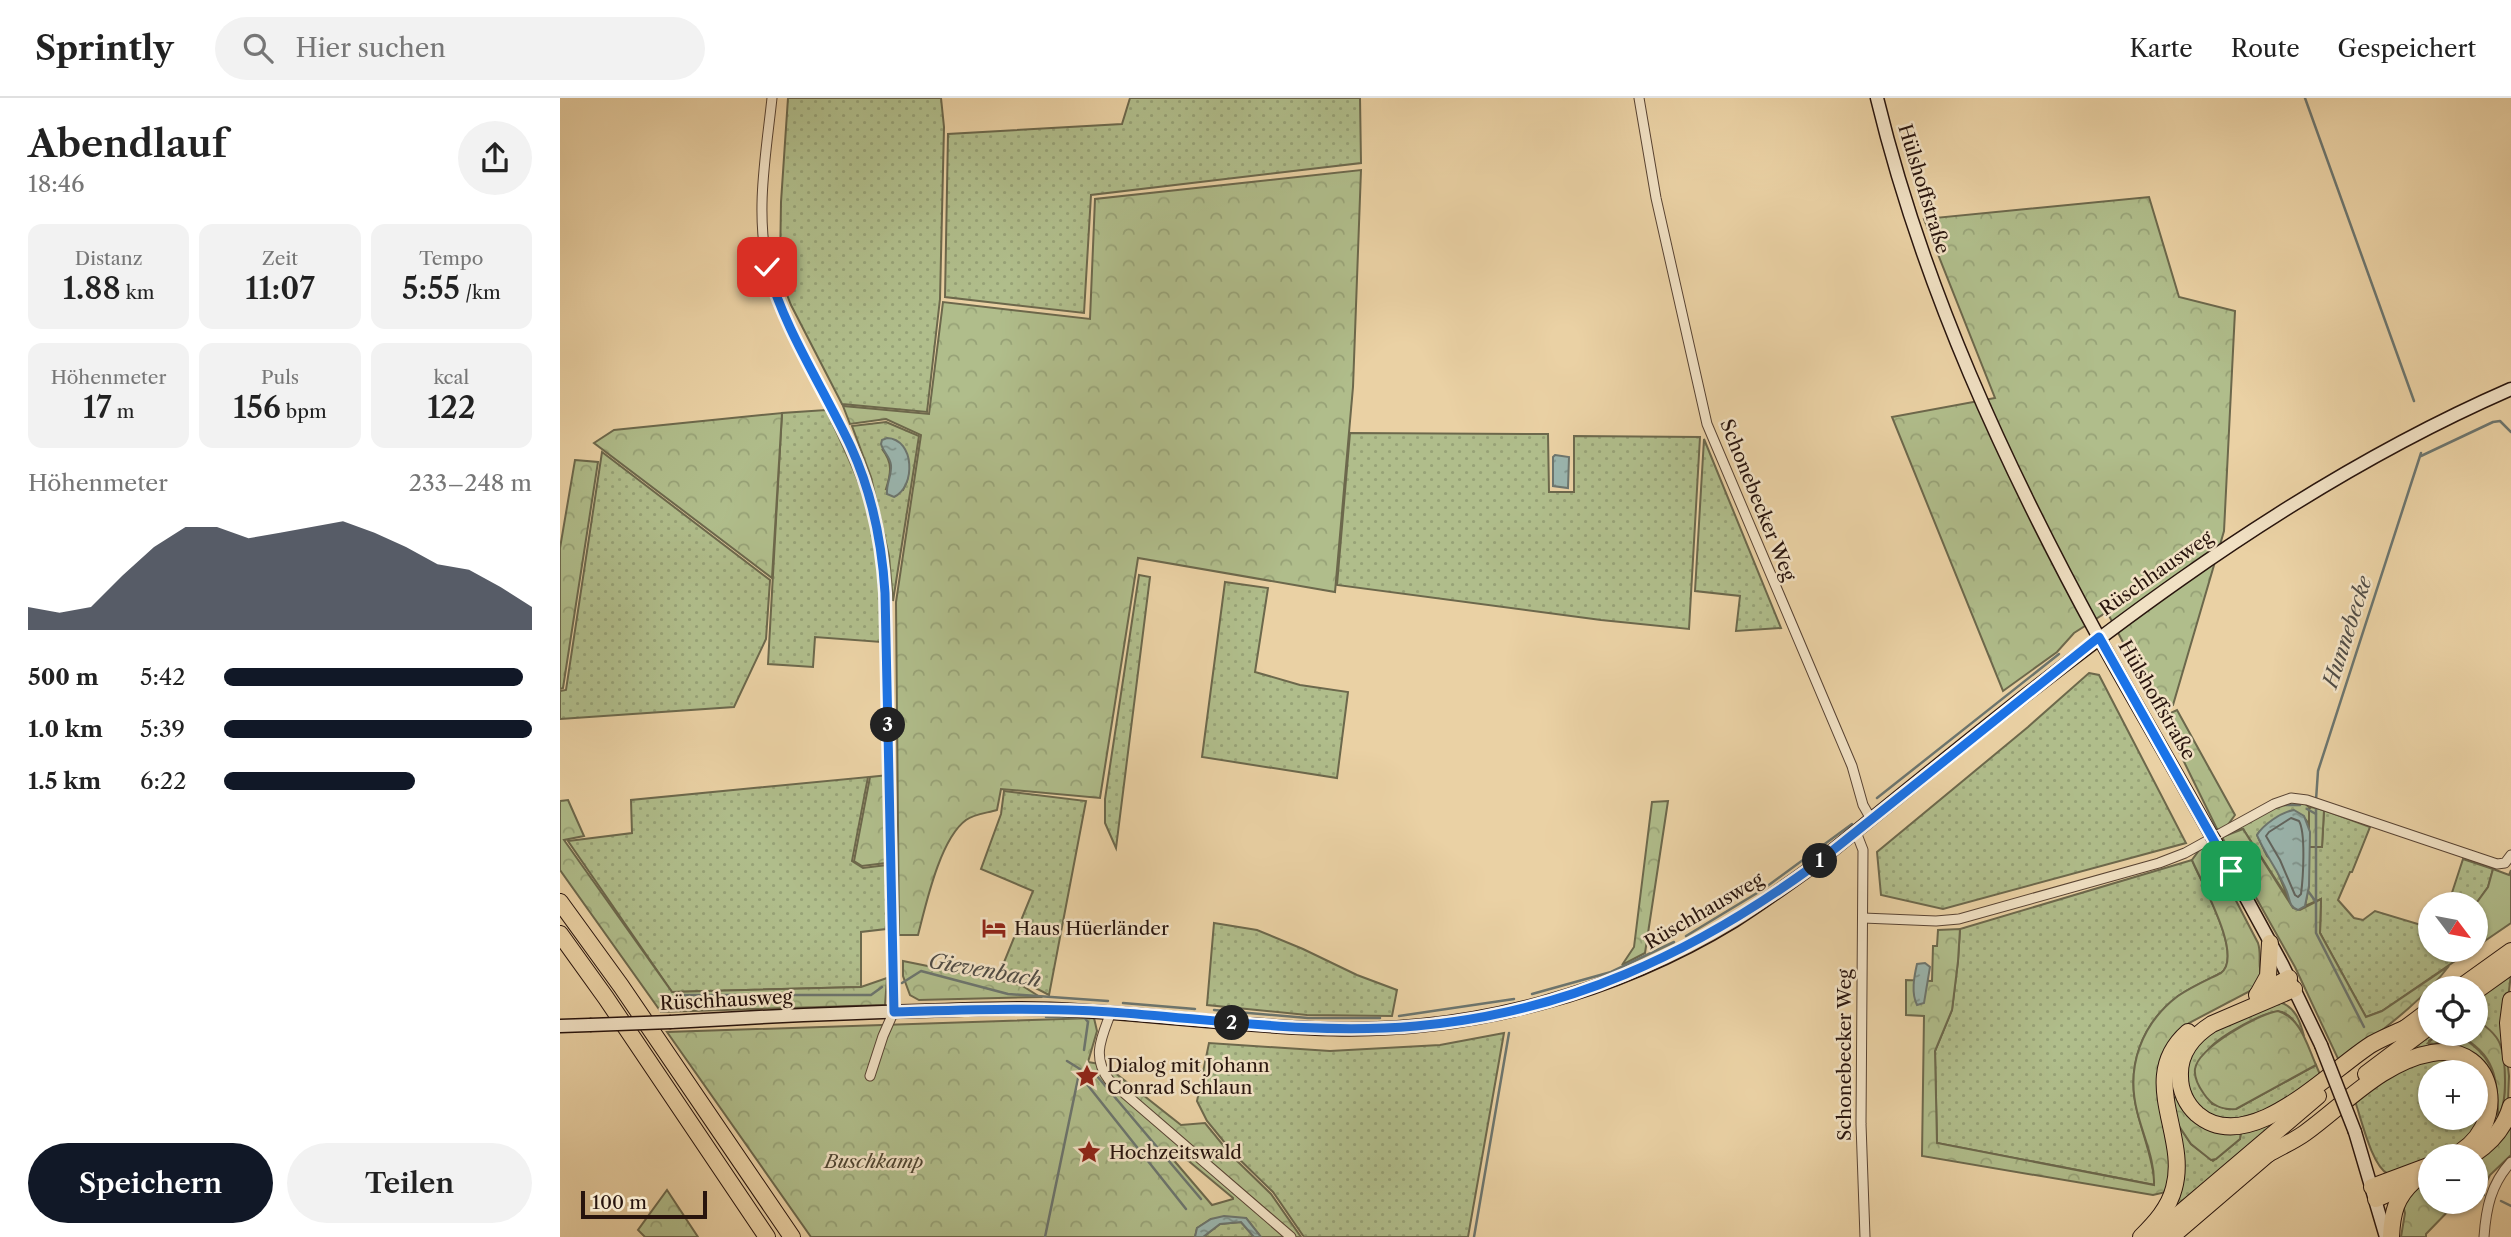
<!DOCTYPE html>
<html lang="de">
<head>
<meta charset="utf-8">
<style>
	:root { --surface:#fff; --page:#f2f2f2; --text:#222; --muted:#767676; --line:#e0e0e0; --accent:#111827 }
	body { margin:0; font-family:"Libre Caslon Text",serif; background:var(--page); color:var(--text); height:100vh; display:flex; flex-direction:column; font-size:26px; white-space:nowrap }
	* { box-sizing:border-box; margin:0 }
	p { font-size:23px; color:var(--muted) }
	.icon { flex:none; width:38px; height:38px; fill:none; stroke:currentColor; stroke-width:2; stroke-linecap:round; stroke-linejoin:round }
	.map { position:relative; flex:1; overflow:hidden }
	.drawer { display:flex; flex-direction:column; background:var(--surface); width:560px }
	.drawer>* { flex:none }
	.needle { width:46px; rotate:122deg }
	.tools { position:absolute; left:1858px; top:794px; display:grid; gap:14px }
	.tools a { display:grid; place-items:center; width:70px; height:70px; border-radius:50%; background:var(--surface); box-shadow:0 2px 5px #0004; font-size:35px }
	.scale { position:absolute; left:21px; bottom:18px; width:126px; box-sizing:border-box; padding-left:7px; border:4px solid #28140d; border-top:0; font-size:19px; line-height:24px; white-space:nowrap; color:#28140d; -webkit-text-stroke:5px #f1e1c4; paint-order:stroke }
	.pin { position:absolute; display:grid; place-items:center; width:60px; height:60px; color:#fff; margin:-30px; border-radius:14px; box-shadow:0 4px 10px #0006 }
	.km { position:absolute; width:35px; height:35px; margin:-18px; border-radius:50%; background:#222; color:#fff; font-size:19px; line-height:35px; text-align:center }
	.round { display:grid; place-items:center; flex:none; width:74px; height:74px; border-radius:37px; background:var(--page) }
	.summary { display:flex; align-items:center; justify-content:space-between; height:119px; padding:0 28px }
	h1 { font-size:38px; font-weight:600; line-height:52px }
	.figures { display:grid; grid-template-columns:repeat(3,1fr); gap:10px; height:119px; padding:7px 28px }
	.figures div { display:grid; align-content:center; border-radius:14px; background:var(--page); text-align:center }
	.figures b { font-size:30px; font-weight:600 }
	.figures small { font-size:19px; font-weight:400 }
	.figures p { font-size:19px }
	.chart { height:196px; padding:14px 28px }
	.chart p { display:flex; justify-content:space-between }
	.chart svg { width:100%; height:126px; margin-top:7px; fill:var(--accent); opacity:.7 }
	.cta { display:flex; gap:14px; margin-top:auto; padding:14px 28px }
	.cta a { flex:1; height:80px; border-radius:42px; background:var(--accent); color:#fff; font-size:28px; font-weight:600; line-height:80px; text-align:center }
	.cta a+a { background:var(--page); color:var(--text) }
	ul { padding:0 28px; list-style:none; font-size:23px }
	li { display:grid; grid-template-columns:112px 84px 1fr; align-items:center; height:52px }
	li i { height:18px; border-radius:9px; background:var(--accent) }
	header { display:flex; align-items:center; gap:42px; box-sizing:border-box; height:98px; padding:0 35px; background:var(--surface); border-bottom:2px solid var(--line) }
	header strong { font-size:33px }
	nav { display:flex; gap:38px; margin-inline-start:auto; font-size:24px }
	.search { width:490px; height:63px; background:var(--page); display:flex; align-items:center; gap:18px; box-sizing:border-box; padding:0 24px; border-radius:38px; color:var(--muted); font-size:26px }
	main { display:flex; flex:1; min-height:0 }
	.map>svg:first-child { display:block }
</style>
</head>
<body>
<header>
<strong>Sprintly</strong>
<div class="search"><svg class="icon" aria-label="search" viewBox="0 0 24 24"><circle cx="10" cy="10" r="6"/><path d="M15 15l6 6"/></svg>Hier suchen</div>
<nav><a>Karte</a><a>Route</a><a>Gespeichert</a></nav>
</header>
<main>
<section class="drawer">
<div class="summary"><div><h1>Abendlauf</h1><p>18:46</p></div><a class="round"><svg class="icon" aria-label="share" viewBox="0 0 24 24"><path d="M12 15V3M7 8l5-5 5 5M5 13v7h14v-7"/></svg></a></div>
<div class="figures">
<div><p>Distanz</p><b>1.88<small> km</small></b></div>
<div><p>Zeit</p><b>11:07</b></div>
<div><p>Tempo</p><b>5:55<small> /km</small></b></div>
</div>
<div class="figures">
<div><p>Höhenmeter</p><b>17<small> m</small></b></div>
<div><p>Puls</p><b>156<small> bpm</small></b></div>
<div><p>kcal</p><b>122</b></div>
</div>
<div class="chart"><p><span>Höhenmeter</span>233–248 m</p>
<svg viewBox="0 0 160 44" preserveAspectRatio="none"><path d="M0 44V36L10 38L20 36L30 25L40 15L50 8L60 8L70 12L80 10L90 8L100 6L110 10L120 15L130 21L140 23L150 29L160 36V44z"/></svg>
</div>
<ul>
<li><b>500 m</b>5:42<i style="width:97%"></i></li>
<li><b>1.0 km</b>5:39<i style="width:100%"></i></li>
<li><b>1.5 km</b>6:22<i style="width:62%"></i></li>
</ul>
<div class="cta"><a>Speichern</a><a>Teilen</a></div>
</section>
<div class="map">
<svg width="1951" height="1139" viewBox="0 0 1951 1139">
	<defs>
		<pattern id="grass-dots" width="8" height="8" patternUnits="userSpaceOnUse" patternTransform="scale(1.75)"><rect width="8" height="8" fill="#b0bd8b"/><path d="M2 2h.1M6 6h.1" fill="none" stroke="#97a277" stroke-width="1.8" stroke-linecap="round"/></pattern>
		<pattern id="forest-crowns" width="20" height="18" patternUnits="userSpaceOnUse" patternTransform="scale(1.75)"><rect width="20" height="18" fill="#b0bd8b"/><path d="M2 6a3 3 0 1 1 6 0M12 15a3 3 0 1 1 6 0" fill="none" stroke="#97a277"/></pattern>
		<pattern id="water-ripples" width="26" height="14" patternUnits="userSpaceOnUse" patternTransform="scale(1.75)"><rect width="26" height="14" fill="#9ab5ae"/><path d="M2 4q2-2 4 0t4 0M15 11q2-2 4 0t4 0" fill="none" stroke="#7e928c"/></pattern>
	</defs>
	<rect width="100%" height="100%" fill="#ead1a4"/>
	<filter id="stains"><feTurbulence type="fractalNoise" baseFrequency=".00286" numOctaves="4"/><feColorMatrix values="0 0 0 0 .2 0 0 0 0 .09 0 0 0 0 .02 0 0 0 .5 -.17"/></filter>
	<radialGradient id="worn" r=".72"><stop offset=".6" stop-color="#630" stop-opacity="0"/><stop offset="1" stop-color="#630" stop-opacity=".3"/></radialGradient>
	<g fill="url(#grass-dots)" stroke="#6c684c" stroke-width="2" fill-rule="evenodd">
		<polygon points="228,0 381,0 384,29 380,201 367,314 282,306 231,207 224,189 220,167 221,104"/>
		<polygon points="570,0 800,0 801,65 531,97 524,215 385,199 388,36 562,26"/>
		<path d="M266,312C289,360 313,410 320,463C324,490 321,518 321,544L255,539L253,569L208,566L222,315Z"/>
		<path d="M326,324L359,338L333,503L329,458L311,379L292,328ZM322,351L349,371L347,383L343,392L326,391C331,375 333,365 322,351Z"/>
		<polygon points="790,335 988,336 989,394 1014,394 1014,338 1140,339 1129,531 1041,522 777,487"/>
		<polygon points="1144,341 1221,530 1176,533 1180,498 1135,493"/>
		<polygon points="42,354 210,482 206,541 174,609 0,621 0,593 6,592"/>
		<polygon points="579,477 590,479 556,750 545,725 545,701"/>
		<polygon points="665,484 708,490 695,574 740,587 788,594 777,680 642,659"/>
		<polygon points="1529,575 1539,577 1626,745 1383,811 1321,797 1317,754 1468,629"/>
		<polygon points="308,679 292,763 303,770 327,767 326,831 301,834 301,889 112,894 8,743 72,735 71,702"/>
		<polygon points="444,693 526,703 489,897 464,884 438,879 473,793 421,771 441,716"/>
		<path d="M1742,703L1750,710L1749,726C1739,710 1729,712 1715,722C1708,727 1702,729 1697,737L1707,758L1714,765L1729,802L1683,731L1670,734L1721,705Z"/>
		<polygon points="1764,712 1810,729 1792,774 1790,774 1778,802 1794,820 1803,822 1815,813 1871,830 1871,852 1911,852 1822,913 1806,919 1760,835 1761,801 1745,808 1749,788 1749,749 1762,749"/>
		<polygon points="1903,761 1933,771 1928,789 1915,807 1888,807"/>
		<path d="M1632,762C1641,784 1684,858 1661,875C1647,882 1631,889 1618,898C1581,926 1566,969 1577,1013C1583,1038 1593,1061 1595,1087L1377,1045L1375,953L1392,912L1398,863L1400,831Z"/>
		<polygon points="654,825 697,832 743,851 797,877 837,892 832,918 747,917 647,907"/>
		<path d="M1951,876L1944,933L1949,978L1948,1003L1925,1043L1936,1011L1904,955L1818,973L1871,936H1878L1869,943V946L1901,939C1928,955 1939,976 1939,1008L1944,1002C1946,969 1946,941 1916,922V902Z"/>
		<path d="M1719,904C1735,908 1740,923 1744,938C1738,929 1733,918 1722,914C1709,909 1658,940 1649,951C1643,958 1640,972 1637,981L1652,1006L1667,1011H1676L1756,967L1762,981L1720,1008L1666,1024L1638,1011L1623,976L1639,940Z"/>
		<polygon points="944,935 908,1139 744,1139 713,1094 674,1056 647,1023 637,1003 649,945 770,953 880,947"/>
		<path d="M1878,959L1901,964L1915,975H1871V1020H1916V976L1921,983L1924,1024C1908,1040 1895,1059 1871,1059V1063L1828,1076C1811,1067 1801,1019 1794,1000L1834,974Z"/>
		<polygon points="1742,1005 1604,1118 1611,1016 1631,1046 1653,1063 1680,1041 1681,1033"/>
		<polygon points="681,1124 694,1139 643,1139 660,1126"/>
	</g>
	<g fill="url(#forest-crowns)" stroke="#6c684c" stroke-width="2" fill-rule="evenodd">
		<path d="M801,72L793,289L775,494L578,460L540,700L441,691L437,712C427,715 414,716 406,722C380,741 366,806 358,837H339L336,504L361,337L326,321L290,326L283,308L369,316L383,204L530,221L535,101Z"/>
		<polygon points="1589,99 1619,199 1675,213 1664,433 1613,607 1600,614 1547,514 1514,535 1497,554 1443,593 1332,319 1435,300 1364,121"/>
		<polygon points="222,315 212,480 34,345 54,332"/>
		<polygon points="15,362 38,364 3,590 0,591 0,450"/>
		<polygon points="1617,612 1675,717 1667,728 1658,733 1602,619"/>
		<polygon points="328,677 326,765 302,768 294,763 310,679"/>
		<polygon points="8,702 24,738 4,742 112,894 301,889 327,880 325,907 101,914 0,772 0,703"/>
		<polygon points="1108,703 1085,855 1062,867 1074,849 1092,704"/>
		<polygon points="1751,709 1764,712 1762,749 1749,749 1749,711"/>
		<path d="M1683,731L1733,810L1740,812L1761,801L1760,835L1806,919L1822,913L1889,868C1859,907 1819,934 1780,965L1735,869L1662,739Z"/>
		<path d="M1647,747L1698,845C1702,857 1697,868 1702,878L1692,892L1629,925L1612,942L1611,1065L1606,1094L1593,1097L1362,1058L1364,918L1346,917V882L1372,883L1373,848H1377L1378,832L1400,831L1398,863L1392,912L1375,953L1377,1045L1594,1087C1595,1061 1583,1038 1577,1013C1566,969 1581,926 1618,898C1631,889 1647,882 1661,875C1684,858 1641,784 1632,762L1640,751Z"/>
		<polygon points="343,863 461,887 480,899 359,902 350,897 343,878"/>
		<path d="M1718,913C1741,920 1747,947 1756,967L1676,1011C1662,1012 1652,1008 1644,996C1639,989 1634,979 1635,971C1638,950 1698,916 1718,913Z"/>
		<path d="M534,920L537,933L528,964L545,967L621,1027L645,1025L672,1058L711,1096L741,1139H701L686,1120L651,1121L637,1130L635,1139H251L107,934ZM619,1055L673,1100V1101L652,1107L611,1059Z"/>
		<path d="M1916,922C1925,927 1936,936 1940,946C1946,961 1948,1005 1938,1018C1938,982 1935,955 1899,938L1874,946L1868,945L1878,936H1916Z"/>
		<polygon points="1616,999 1681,1033 1680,1041 1656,1061 1651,1062 1631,1046 1611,1016 1613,1000"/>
		<polygon points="1951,1020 1951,1057 1930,1077 1916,1104 1916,1059"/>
		<polygon points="1871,1080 1871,1104 1897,1104 1866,1136 1866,1139 1841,1139 1845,1115 1843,1107 1859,1085"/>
		<polygon points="107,1092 138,1139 85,1139 78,1132"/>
	</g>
	<polygon fill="#b0bd8b" stroke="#6c684c" stroke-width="2" points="1933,771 1949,777 1951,772 1951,825 1916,849 1915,807 1928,789"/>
	<g fill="url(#water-ripples)" stroke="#6c756e" stroke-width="2">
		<path d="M327,340C355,341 356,389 334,399L327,396C326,386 332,377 331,367C330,358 323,354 321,346L322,342Z"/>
		<polygon points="995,357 1009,359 1008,390 993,388 993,359"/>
		<path d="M1734,712L1744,718L1750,734L1749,788L1745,808L1738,812C1729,809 1730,802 1727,794C1719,773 1705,757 1697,737C1703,727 1721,714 1734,712Z"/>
		<path d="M1365,865L1370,869L1364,905L1357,907C1351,895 1354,879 1357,866Z"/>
		<polygon points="664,1118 686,1120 701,1139 694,1139 681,1124 660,1126 643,1139 635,1139 637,1130 651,1121"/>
	</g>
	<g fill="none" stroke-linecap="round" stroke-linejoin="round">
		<path stroke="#61645e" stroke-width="2" d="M1731,720L1739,723C1746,735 1743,781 1741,796L1738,799L1735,797L1720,762L1706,738L1709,734Z"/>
		<g stroke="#6c756e" stroke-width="2.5">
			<polyline points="1745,0 1854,303"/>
			<polyline points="1861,358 1933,324 1940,323 1951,334"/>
			<polyline points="1317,700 1499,556"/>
			<polyline points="1756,702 1758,673 1861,355"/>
			<polyline points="1724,707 1740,707"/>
			<polyline points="1756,709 1756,835 1804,929"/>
			<polyline points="1747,711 1756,716"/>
			<polyline points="1748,793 1756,804"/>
			<polyline points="1126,838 1202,792 1292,726"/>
			<polyline points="342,885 361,873 448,896 548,903"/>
			<polyline points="972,896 1051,874 1114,844"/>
			<polyline points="119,897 311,897 322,889"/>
			<polyline points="563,905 635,911"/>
			<polyline points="654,912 748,920 820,920"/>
			<polyline points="839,918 954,901"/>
			<polyline points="486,919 524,919 528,924 524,952"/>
			<polyline points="537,978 641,1101"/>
			<polyline points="526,985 626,1111"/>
			<polyline points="1916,1089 1924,1097"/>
			<polyline points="1941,1103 1951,1108"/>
			<polyline points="485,1139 520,971 507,963"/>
			<polyline points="914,1139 949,935"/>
		</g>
		<g stroke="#584333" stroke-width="11">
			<g id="street">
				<path d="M212,0C206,56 195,115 208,170C223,234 264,290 291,349C310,390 320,433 324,478L334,913L323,938L310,978"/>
				<polyline points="1079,0 1096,100 1147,326 1292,668 1303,707 1311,721"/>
				<polyline points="1296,734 1303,752 1301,1026 1305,1139"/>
				<polyline points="1303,820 1376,823 1399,821 1599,765 1625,755 1714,706 1731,700 1747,702 1937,766 1945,765 1951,757"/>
				<path d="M551,914C542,939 531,958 549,982L731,1139"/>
				<path d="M1924,1139C1926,1110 1931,1086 1951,1064"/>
			</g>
		</g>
		<g stroke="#28140d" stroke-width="15">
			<g id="secondary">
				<path d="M1317,0C1363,190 1445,367 1538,538C1575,605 1614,670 1651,737"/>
				<polyline points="1655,743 1722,866 1761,947"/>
				<path d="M111,924C194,919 277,915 359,913C403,912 446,909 490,911C585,915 679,929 774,931C912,934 1056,895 1174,823C1201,806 1227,787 1252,769C1473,591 1689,405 1951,291"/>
				<polyline points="0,928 30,927"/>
				<polyline points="1795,1034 1826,1139"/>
			</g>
		</g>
		<g stroke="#28140d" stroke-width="18">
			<g id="highway">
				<polyline points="0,804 61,888 232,1139"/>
				<polyline points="0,836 46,900 207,1139"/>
				<path d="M1734,891L1652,926C1633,938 1619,955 1620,978C1620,992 1626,1006 1637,1016C1689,1061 1770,972 1812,946C1823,940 1835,935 1846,930"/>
				<polyline points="1898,891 1951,853"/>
				<polyline points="1916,893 1951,868"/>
				<polyline points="1698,896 1708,878 1710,845"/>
				<polyline points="1697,897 1729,880"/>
				<polyline points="1951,902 1948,925 1951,961"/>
				<polyline points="1839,935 1871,911"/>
				<polyline points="1806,976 1871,927"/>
				<path d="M1708,1056C1720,1049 1734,1043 1745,1035C1784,1007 1823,963 1872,955C1938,944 1951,1032 1891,1059"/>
				<path d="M1914,1056C1932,1044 1945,1029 1951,1008"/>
				<polyline points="1812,1089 1871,1067"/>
				<polyline points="1816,1101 1846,1088"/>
				<path d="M1581,1139C1595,1125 1609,1110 1614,1090C1629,1036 1576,980 1628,934"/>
				<polyline points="1592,1139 1758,998"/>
				<polyline points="1611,1139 1715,1050"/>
				<path d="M1831,1139C1832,1115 1836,1099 1854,1083"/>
			</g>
		</g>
		<use href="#street" stroke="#f1e1c4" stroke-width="9"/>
		<use href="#secondary" stroke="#f1e1c4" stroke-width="12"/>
		<use href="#highway" stroke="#ead1a4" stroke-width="16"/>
		<g stroke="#28140d" stroke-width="15" stroke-linecap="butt">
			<g id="secondary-bridge">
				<polyline points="1651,737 1655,743"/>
				<polyline points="30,927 111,924"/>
				<polyline points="1761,947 1795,1034"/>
			</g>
		</g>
		<use href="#secondary-bridge" stroke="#f1e1c4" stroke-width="12"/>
	</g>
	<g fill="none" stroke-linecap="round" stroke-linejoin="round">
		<g stroke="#fff" stroke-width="14">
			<path id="route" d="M207,169C225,233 263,289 291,349C312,395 322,445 325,495L334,914C406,912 478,909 550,914C652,921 753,937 856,928C1006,915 1132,856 1252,769L1539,539L1671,773"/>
		</g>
		<use href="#route" stroke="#1a73e8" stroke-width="9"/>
	</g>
	<defs>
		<g id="hotel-bare" transform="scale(1.89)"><path d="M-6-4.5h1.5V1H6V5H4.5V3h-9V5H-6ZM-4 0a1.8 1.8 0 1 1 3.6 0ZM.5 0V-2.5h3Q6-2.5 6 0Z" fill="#8f2418" stroke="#f1e1c4" stroke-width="2.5" paint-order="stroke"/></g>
		<g id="sight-bare" transform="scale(1.89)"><path d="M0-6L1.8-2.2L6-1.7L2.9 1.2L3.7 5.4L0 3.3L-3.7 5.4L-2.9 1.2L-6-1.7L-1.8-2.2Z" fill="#8f2418" stroke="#f1e1c4" stroke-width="2.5" paint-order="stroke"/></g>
	</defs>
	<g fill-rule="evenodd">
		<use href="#hotel-bare" x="434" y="830"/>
		<use href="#sight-bare" x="527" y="978"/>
		<use href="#sight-bare" x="529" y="1054"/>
	</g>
	<g text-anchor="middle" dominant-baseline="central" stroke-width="5" stroke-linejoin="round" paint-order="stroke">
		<g font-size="19" fill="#28140d" stroke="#f1e1c4">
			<text transform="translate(1364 91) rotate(73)">Hülshoffstraße</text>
			<text transform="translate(1198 402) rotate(68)">Schonebecker Weg</text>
			<text transform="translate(1596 475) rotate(-35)">Rüschhausweg</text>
			<text transform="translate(1597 602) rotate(60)">Hülshoffstraße</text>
			<text transform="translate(1144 813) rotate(-30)">Rüschhausweg</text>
			<text transform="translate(166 902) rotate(-3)">Rüschhausweg</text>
			<text transform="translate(1284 957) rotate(-90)">Schonebecker Weg</text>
		</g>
		<g font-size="19" fill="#28140d" stroke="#f1e1c4" text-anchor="start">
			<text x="454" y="830">Haus Hüerländer</text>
			<text x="547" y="967">Dialog mit Johann<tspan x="547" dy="22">Conrad Schlaun</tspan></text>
			<text x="549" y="1054">Hochzeitswald</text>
		</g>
		<g font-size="19" font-style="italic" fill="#514733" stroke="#f1e1c4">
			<text x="314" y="1063">Buschkamp</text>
		</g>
		<g font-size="21" font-style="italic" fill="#504c45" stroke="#f1e1c4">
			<text transform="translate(1787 534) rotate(-72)">Hunnebecke</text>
			<text transform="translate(425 872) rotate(10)">Gievenbach</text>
		</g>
	</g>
	<rect width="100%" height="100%" filter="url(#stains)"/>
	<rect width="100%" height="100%" fill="url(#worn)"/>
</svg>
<div class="tools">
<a><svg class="needle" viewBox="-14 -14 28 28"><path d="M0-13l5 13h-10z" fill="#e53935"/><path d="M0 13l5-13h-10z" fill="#767676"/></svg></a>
<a><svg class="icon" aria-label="locate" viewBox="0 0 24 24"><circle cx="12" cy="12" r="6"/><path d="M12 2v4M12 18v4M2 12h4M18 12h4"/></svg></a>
<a>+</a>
<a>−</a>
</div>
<div class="scale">100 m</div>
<div class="pin" style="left:1671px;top:773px;background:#1e9e55"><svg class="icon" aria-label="arrive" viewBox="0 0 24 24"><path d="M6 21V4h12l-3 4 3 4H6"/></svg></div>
<div class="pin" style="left:207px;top:169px;background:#d93025"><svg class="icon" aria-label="check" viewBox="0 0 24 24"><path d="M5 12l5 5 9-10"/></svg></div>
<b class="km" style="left:1260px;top:763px">1</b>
<b class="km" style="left:672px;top:925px">2</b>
<b class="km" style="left:328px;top:627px">3</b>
</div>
</main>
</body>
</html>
